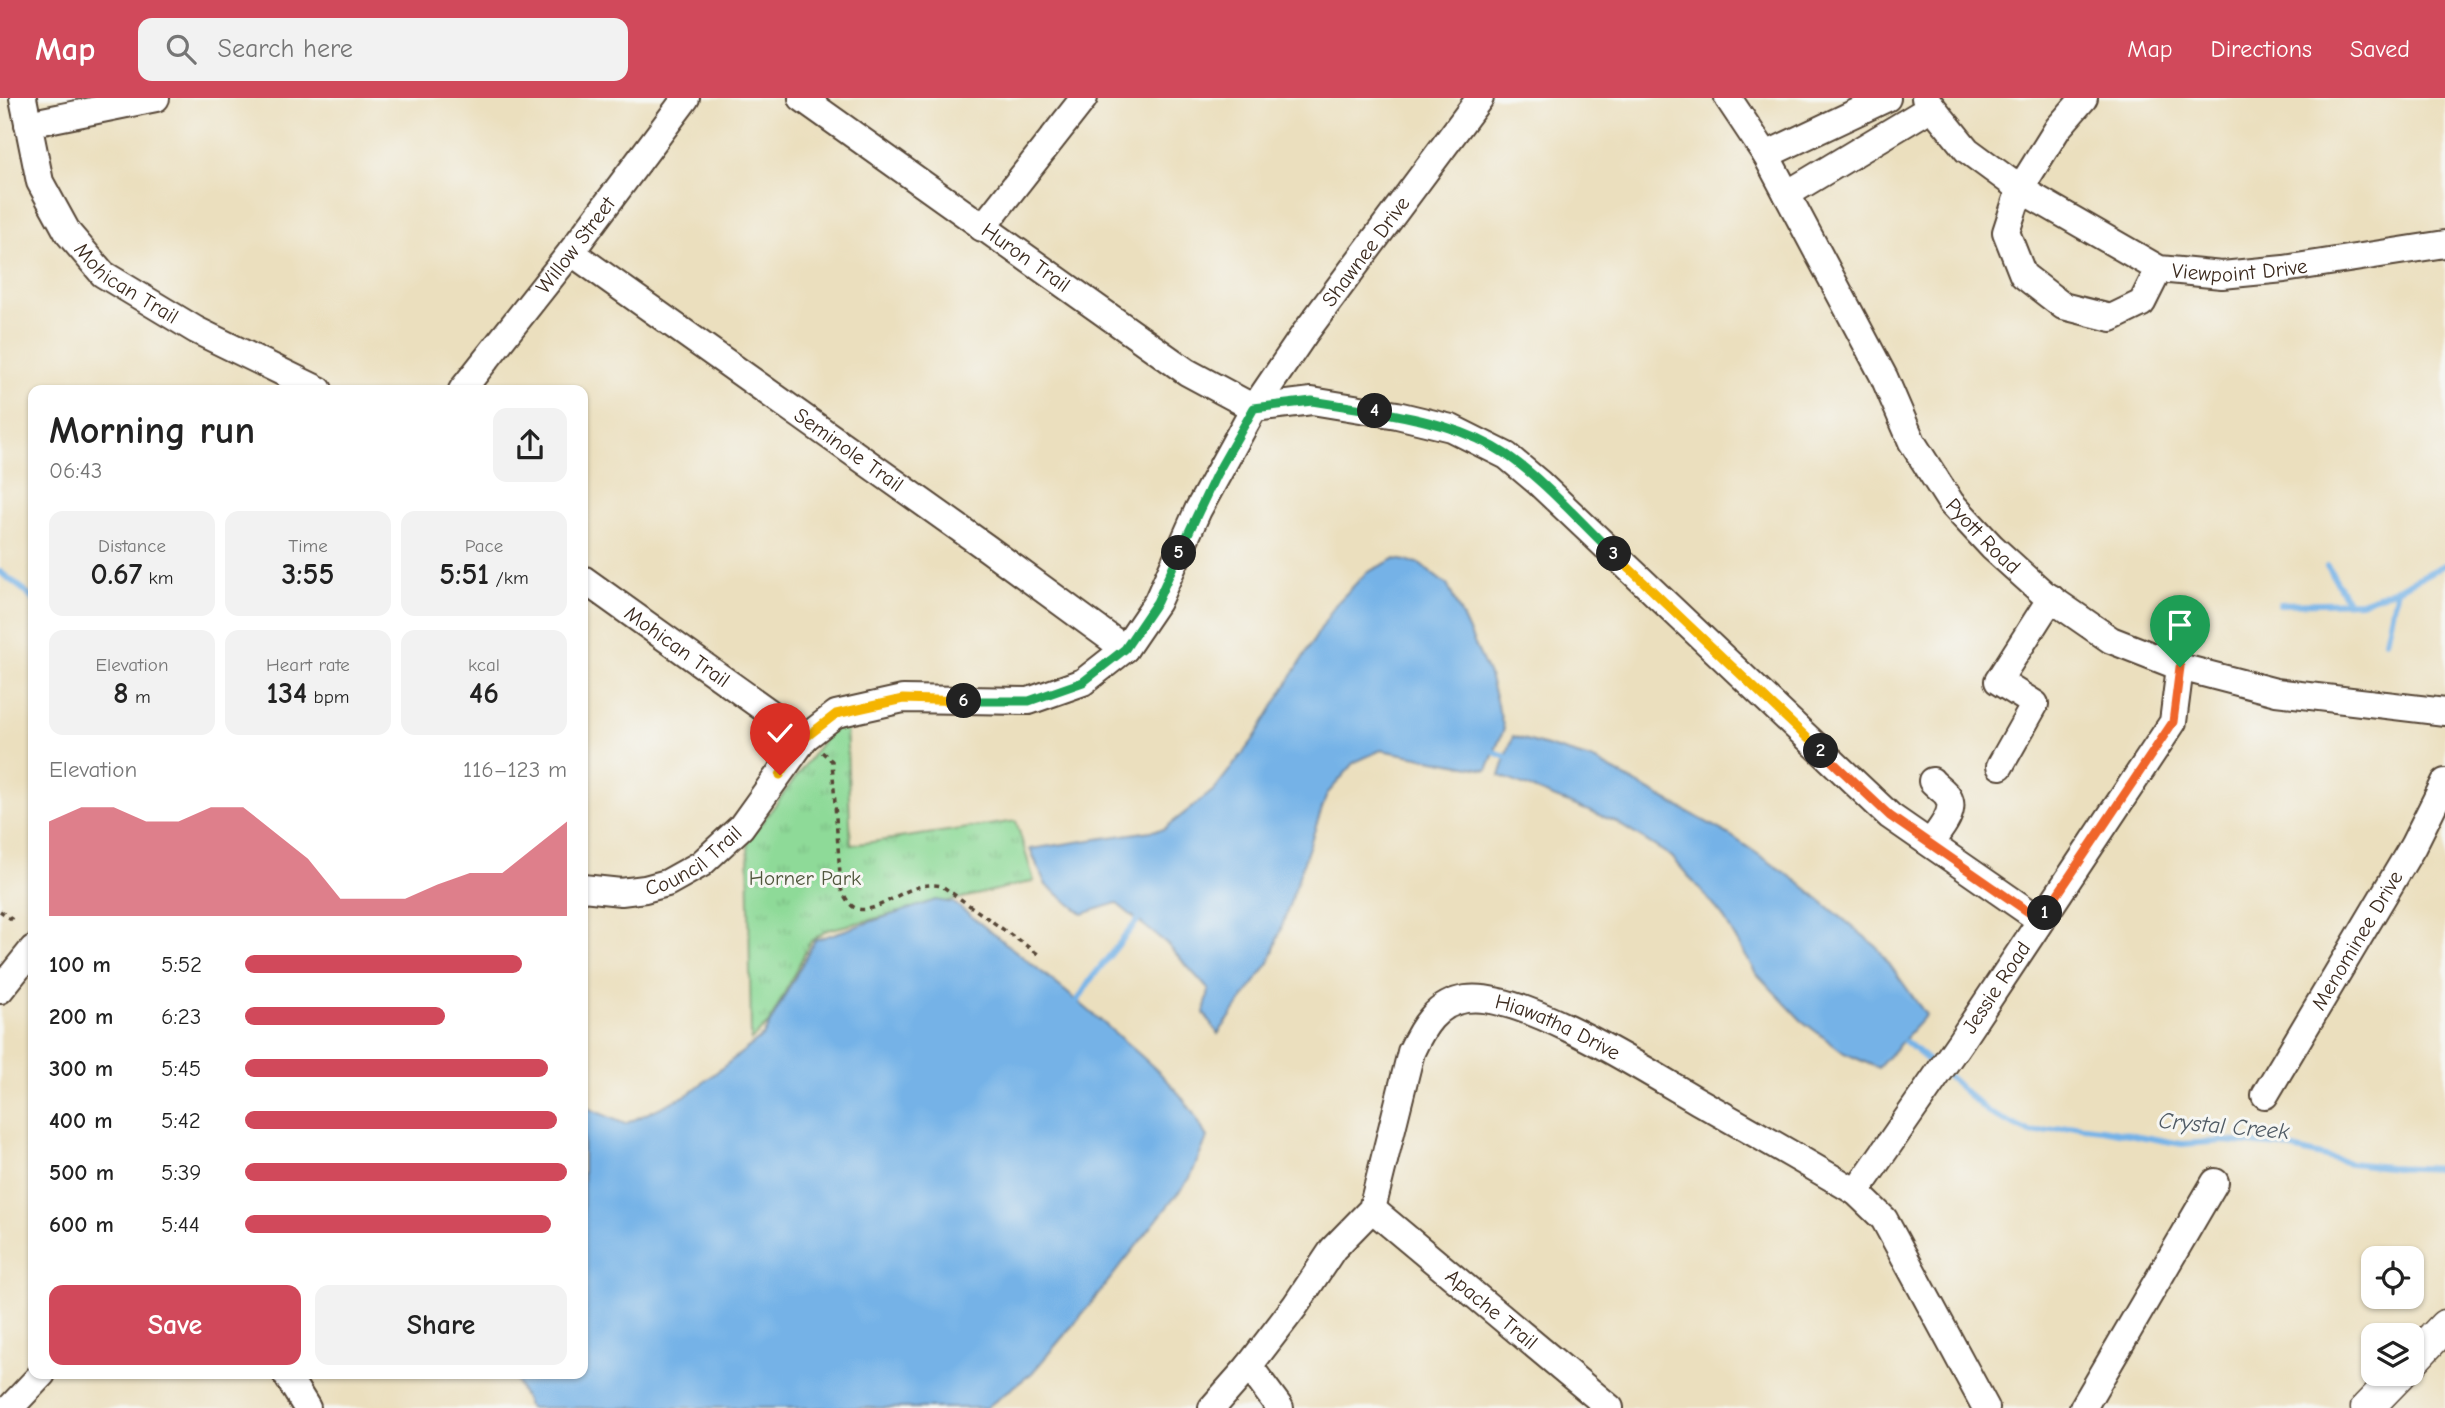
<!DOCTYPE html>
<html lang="en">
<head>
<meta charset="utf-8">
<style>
	:root { --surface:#fff; --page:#f2f2f2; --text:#222; --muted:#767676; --accent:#d1495b }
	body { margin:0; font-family:"Comic Neue",sans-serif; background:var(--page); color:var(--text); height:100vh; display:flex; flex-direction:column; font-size:26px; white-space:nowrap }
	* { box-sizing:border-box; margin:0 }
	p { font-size:23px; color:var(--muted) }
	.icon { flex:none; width:38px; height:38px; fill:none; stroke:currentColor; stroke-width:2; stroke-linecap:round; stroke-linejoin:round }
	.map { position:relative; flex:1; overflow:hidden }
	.side { position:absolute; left:28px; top:287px; width:560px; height:994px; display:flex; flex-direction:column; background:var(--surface); border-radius:14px; box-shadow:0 2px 5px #0004 }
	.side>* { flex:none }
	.fabs { position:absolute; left:2361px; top:1148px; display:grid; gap:14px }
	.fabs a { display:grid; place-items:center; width:63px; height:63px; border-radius:14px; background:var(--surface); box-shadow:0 2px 5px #0004; font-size:35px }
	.pin { position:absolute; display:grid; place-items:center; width:60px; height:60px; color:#fff; margin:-72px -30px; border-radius:50% 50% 50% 0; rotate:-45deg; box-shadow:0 0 7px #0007 }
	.pin .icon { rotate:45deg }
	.km { position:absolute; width:35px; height:35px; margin:-18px; border-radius:50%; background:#222; color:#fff; font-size:19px; line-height:35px; text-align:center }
	.round { display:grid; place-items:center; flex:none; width:74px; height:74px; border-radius:14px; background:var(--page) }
	.overview { display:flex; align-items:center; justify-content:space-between; height:119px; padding:0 21px }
	h1 { font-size:38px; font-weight:700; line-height:52px }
	.metrics { display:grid; grid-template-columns:repeat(3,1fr); gap:10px; height:119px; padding:7px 21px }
	.metrics div { display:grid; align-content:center; border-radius:14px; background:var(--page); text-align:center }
	.metrics b { font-size:30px; font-weight:700 }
	.metrics small { font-size:19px; font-weight:400 }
	.metrics p { font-size:19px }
	.chart { height:196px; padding:14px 21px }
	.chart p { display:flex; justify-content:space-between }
	.chart svg { width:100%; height:126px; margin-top:7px; fill:var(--accent); opacity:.7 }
	.button { display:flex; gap:14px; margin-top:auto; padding:14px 21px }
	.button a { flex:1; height:80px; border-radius:14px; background:var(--accent); color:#fff; font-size:28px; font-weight:700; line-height:80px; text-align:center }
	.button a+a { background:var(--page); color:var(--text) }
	ul { padding:0 21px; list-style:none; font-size:23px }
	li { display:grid; grid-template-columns:112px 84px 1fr; align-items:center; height:52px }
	li i { height:18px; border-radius:9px; background:var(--accent) }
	header { display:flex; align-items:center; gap:42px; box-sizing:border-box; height:98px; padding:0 35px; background:var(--accent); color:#fff }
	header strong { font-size:33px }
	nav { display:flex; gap:38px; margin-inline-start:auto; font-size:24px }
	.search { width:490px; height:63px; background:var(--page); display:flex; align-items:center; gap:18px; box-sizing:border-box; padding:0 24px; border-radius:14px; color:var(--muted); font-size:26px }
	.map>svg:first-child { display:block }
</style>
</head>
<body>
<header>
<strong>Map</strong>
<div class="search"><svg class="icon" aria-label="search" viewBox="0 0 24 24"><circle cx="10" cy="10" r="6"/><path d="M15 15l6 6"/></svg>Search here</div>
<nav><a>Map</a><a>Directions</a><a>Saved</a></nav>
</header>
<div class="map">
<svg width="2445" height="1310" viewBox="0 0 2445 1310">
	<defs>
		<pattern id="grass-tufts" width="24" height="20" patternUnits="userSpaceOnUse" patternTransform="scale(1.75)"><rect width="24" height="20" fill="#8eda98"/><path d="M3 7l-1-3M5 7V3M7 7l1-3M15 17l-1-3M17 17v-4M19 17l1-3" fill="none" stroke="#7bbb83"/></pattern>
	</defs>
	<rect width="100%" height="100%" fill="#f6f6f2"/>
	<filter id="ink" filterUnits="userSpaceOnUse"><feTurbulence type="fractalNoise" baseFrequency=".0143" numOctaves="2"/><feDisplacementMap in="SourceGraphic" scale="14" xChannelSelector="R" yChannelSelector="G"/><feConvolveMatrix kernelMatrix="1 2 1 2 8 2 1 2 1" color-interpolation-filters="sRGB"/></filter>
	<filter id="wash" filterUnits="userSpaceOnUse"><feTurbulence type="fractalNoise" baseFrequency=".00686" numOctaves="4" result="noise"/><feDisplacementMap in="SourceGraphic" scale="28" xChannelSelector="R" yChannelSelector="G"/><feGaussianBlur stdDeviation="1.57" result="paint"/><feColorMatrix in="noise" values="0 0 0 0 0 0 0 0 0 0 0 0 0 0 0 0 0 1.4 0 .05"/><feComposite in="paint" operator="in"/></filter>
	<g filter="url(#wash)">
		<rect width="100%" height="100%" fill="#ebdfbe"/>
		<polygon fill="url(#grass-tufts)" stroke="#64825b" stroke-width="2" points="846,625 851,747 1016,723 1034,783 827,832 811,843 769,925 751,942 748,743 829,635"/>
		<g fill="#75b2e7" stroke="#586e82" stroke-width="2">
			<polygon points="1394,461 1418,465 1448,488 1489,577 1504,631 1487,672 1381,652 1355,664 1327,696 1270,863 1218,936 1204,915 1209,892 1166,845 1116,805 1083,816 1046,787 1030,751 1164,731 1214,692 1253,642 1335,507 1366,475"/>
			<polygon points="1513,638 1594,662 1730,737 1797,783 1877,849 1926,917 1878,970 1844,955 1801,922 1755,874 1722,817 1672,759 1614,723 1500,678"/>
			<path d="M936,802L954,805C1009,848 1064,890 1116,936C1154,969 1185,993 1207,1040L1190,1080L1084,1214L1032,1275L986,1310H529L513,1276H583V1008L625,1026L687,997L763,938L815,842Z"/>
		</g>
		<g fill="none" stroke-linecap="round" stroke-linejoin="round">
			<g stroke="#75b2e7" stroke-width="6">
				<polyline points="2328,468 2348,504"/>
				<polyline points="0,474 24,492 33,502"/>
				<polyline points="2280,506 2361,504 2397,491 2445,467"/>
				<polyline points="2386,543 2397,491"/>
				<polyline points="1494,654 1506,659"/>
				<polyline points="1078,902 1091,881 1138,822"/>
				<polyline points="1905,943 1936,969"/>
				<polyline points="1944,975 1989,1015 2031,1035 2075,1028 2102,1031 2182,1046 2224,1043 2281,1048 2350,1065 2388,1069 2445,1071"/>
			</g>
		</g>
	</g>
	<g filter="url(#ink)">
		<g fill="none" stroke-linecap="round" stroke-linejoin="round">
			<g stroke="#554536" stroke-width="30">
				<g id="minor">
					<path id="s1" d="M23,0L40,84L68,135L103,176L196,232L319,292"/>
					<path id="s2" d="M802,0L1187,274L1254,310"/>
					<path id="s3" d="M1728,0L1766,57L1884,279L1912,344L1951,405L1992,449L2043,495L2111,542L2180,569L2276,594L2445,614"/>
					<path id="s4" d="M1925,0L1967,52L2020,91L2159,171L2222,177L2284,171L2445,146"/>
					<polyline points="2084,0 2058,30 2020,91 2006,134 2023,177 2063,208 2111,220 2142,205 2159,171"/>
					<polyline points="28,26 156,0"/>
					<polyline points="1766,57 1887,0"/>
					<polyline points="1787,96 1932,9"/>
					<polyline points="982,130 1084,0"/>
					<path id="s5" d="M571,154L987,450L1125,551"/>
					<path id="s6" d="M462,292L571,154L686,0"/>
					<polyline points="1254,310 1312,303 1397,317 1451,330 1507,358 1539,385 1890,718 2040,822"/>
					<path id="s7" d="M583,481L805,640"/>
					<polyline points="2000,668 2035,606 1998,583 2051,500"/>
					<path d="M1930,745C1938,734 1957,714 1948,699C1945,693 1936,688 1932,683"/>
					<path id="s8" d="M583,790L621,794L645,791L667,785L701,766L741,729L805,640L836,616L903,601L1029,603L1083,584L1125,551L1157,504L1198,412L1254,310L1305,235L1480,0"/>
					<polyline points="0,892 33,851"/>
					<path id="s9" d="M2265,997L2413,748L2445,684"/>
					<path id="s10" d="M1856,1094L1960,944L2173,624L2180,569"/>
					<path id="s11" d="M1372,1111L1610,1310"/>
					<polyline points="1249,1268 1280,1310"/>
					<polyline points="286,1276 307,1310"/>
					<polyline points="10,1310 42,1276"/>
					<path id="s12" d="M1212,1310L1249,1268L1295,1208L1333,1151L1372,1111L1411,954C1422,930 1436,905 1466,901C1522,893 1648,974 1698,1003C1751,1033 1804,1063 1856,1094L1884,1121L1986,1310"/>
					<polyline points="2083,1310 2215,1084"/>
				</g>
			</g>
			<g stroke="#554536" stroke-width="35">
				<g id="major">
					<polyline points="2412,1263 2445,1228"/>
					<polyline points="2367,1310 2400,1276"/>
				</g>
			</g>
			<g stroke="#554536" stroke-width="3.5" stroke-dasharray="5 5" stroke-linecap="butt">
				<path d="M822,654L832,663L841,791C845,798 849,809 858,811C882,816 909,780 942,788L1038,856"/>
				<polyline points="0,813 14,823"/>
			</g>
			<use href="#minor" stroke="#fff" stroke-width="26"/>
			<use href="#major" stroke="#fff" stroke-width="32"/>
		</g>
	</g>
	<g fill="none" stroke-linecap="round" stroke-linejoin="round" filter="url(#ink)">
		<g stroke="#fff" stroke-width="14">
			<polyline id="split-1" points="2045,815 2173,624 2180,569"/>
		</g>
		<g stroke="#fff" stroke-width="14">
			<polyline id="split-2" points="1821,653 1890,718 2040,822 2045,815"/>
		</g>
		<g stroke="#fff" stroke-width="14">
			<polyline id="split-3" points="1614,456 1821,653"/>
		</g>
		<g stroke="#fff" stroke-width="14">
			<path id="split-4" d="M1375,313C1421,321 1468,331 1507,357C1545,383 1580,424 1614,456"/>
		</g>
		<g stroke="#fff" stroke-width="14">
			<polyline id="split-5" points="1179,455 1216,377 1254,310 1312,303 1375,313"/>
		</g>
		<g stroke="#fff" stroke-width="14">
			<polyline id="split-6" points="964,603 1029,603 1083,584 1125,551 1157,504 1179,455"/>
		</g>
		<g stroke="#fff" stroke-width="14">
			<polyline id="split-7" points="780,677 805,640 836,616 903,601 964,603"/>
		</g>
		<use href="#split-1" stroke="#f0652b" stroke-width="9"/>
		<use href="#split-2" stroke="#f0652b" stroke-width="9"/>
		<use href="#split-3" stroke="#f5b400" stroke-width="9"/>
		<use href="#split-4" stroke="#22a559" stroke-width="9"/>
		<use href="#split-5" stroke="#22a559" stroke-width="9"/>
		<use href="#split-6" stroke="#22a559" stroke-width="9"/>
		<use href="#split-7" stroke="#f5b400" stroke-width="9"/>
	</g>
	<g text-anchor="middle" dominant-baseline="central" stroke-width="6" stroke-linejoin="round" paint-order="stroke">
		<g font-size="21" fill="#3b2a1e" stroke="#f6f6f2">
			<text stroke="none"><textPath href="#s6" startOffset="184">Willow Street</textPath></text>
			<text stroke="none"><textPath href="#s8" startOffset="1099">Shawnee Drive</textPath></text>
			<text stroke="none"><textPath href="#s2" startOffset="275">Huron Trail</textPath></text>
			<text stroke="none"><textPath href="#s4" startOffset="374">Viewpoint Drive</textPath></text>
			<text stroke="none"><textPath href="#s1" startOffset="222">Mohican Trail</textPath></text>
			<text stroke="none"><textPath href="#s5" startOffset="341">Seminole Trail</textPath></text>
			<text stroke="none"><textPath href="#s3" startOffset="509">Pyott Road</textPath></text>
			<text stroke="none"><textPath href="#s7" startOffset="116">Mohican Trail</textPath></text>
			<text stroke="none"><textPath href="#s8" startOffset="119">Council Trail</textPath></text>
			<text stroke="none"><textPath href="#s9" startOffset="180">Menominee Drive</textPath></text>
			<text stroke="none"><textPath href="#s10" startOffset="248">Jessie Road</textPath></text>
			<text stroke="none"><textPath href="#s12" startOffset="595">Hiawatha Drive</textPath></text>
			<text stroke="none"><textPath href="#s11" startOffset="156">Apache Trail</textPath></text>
		</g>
		<g font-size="21" fill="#50563c" stroke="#f6f6f2">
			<text x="805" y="780">Horner Park</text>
		</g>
		<g font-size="23" font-style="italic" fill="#4f5a64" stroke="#f6f6f2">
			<text transform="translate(2224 1028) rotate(5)">Crystal Creek</text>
		</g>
	</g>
</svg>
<div class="fabs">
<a><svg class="icon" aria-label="locate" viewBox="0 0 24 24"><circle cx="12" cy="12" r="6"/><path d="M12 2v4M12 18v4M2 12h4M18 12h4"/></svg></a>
<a><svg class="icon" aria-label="layers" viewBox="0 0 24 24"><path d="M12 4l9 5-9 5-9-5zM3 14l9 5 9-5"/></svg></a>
</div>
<div class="pin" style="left:2180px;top:569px;background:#1e9e55"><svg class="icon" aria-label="arrive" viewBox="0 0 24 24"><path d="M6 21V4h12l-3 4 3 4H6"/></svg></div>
<div class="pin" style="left:780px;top:677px;background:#d93025"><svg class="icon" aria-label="check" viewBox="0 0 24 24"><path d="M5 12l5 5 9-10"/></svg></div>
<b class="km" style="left:2045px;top:815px">1</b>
<b class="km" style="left:1821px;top:653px">2</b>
<b class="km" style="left:1614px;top:456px">3</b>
<b class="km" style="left:1375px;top:313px">4</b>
<b class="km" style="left:1179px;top:455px">5</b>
<b class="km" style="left:964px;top:603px">6</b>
<section class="side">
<div class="overview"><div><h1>Morning run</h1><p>06:43</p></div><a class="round"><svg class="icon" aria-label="share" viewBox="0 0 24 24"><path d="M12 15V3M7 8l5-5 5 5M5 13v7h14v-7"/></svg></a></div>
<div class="metrics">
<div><p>Distance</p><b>0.67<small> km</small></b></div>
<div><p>Time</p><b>3:55</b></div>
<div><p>Pace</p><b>5:51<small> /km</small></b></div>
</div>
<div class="metrics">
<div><p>Elevation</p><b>8<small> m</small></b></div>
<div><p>Heart rate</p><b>134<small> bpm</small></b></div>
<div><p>kcal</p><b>46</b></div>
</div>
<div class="chart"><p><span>Elevation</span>116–123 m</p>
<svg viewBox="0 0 160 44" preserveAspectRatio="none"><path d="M0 44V11L10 6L20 6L30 11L40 11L50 6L60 6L70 15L80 24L90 38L100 38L110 38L120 33L130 29L140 29L150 20L160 11V44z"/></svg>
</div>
<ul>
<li><b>100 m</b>5:52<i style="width:86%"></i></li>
<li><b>200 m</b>6:23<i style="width:62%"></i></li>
<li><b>300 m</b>5:45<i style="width:94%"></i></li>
<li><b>400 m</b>5:42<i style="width:97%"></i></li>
<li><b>500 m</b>5:39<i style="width:100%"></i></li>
<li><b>600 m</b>5:44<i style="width:95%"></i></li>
</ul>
<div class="button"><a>Save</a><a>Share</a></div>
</section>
</div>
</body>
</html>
